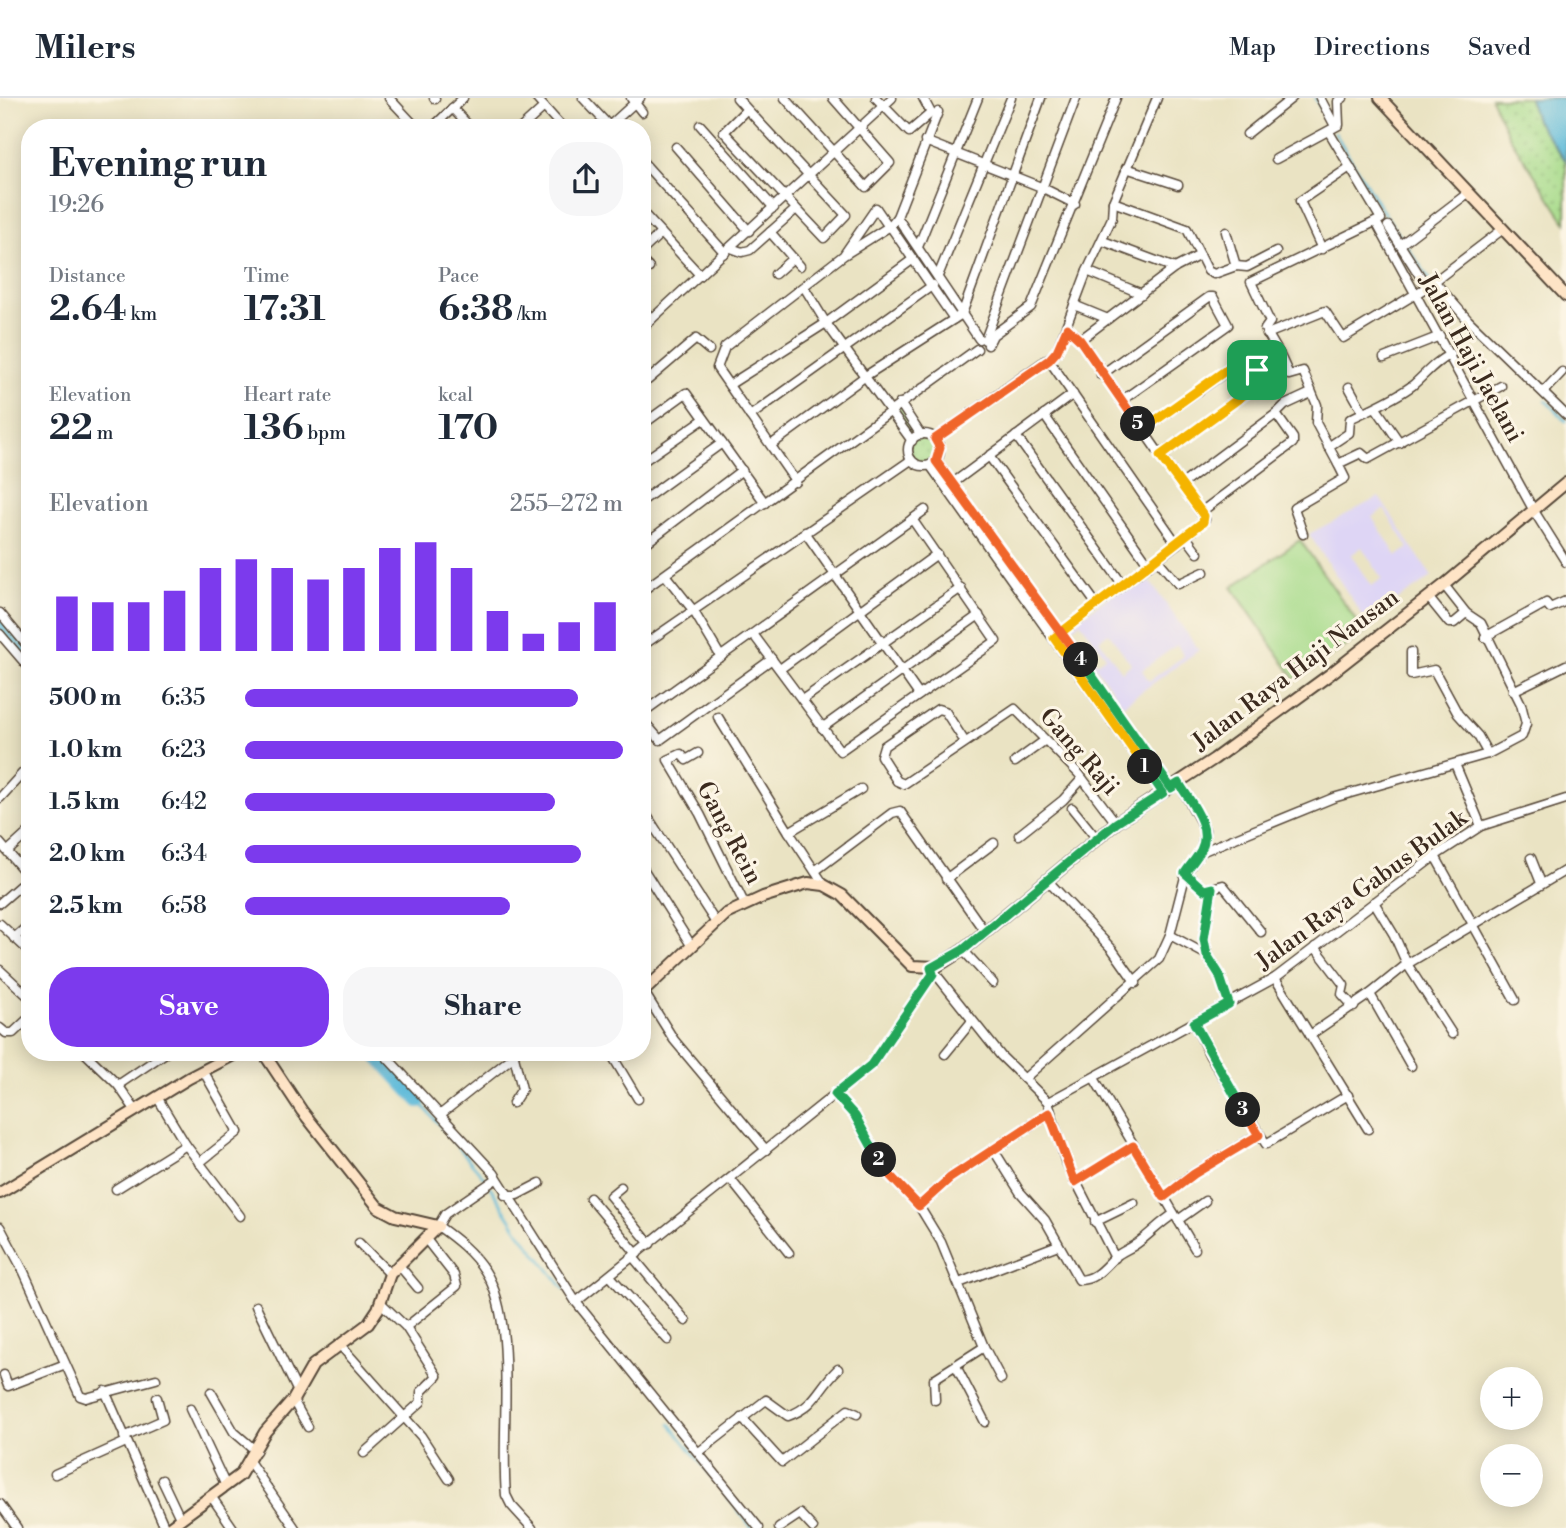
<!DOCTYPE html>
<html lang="en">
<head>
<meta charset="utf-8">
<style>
	:root { --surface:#fff; --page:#f6f6f7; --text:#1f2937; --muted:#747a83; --line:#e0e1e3; --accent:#7c3aed }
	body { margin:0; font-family:"Libre Bodoni",serif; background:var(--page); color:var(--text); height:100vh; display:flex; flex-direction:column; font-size:26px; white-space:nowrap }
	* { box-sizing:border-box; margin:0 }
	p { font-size:23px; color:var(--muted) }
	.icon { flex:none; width:38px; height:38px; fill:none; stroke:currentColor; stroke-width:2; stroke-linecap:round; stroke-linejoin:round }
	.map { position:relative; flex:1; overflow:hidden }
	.drawer { position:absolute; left:21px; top:21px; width:630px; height:942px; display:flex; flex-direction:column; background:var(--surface); border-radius:28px; box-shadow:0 4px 18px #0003 }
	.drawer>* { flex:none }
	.buttons { position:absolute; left:1480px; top:1269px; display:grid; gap:14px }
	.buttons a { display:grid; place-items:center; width:63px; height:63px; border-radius:50%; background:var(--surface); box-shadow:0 4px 18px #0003; font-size:35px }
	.pin { position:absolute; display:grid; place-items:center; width:60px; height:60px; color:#fff; margin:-30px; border-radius:14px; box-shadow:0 4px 10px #0006 }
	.km { position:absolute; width:35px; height:35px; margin:-18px; border-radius:50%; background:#222; color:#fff; font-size:19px; line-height:35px; text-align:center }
	.round { display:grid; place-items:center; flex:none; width:74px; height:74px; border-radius:28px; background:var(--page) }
	.head { display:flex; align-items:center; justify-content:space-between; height:119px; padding:0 28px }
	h1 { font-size:38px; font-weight:700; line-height:52px }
	.figures { display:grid; grid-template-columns:repeat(3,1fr); gap:10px; height:119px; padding:7px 28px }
	.figures div { display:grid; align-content:center }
	.figures b { font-size:35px; font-weight:700 }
	.figures small { font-size:19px; font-weight:400 }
	.figures p { font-size:19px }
	.chart { height:196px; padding:14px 28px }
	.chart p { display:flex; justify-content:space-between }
	.chart svg { width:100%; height:126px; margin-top:7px; stroke:var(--accent); stroke-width:6 }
	.action { display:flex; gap:14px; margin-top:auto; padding:14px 28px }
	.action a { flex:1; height:80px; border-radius:28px; background:var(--accent); color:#fff; font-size:28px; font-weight:700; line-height:80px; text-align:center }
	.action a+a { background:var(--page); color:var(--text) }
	ul { padding:0 28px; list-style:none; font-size:23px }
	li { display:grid; grid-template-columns:112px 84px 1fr; align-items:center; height:52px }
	li i { height:18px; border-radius:9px; background:var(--accent) }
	header { display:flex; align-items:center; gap:42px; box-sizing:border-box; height:98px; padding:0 35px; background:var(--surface); border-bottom:2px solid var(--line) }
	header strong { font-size:33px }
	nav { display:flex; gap:38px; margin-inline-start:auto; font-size:24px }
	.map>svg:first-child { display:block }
</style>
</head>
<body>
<header>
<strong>Milers</strong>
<nav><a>Map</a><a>Directions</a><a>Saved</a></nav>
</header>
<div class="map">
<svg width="1566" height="1430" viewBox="0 0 1566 1430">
	<defs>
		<pattern id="grass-dots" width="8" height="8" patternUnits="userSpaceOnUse" patternTransform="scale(1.75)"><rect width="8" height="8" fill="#a7db8b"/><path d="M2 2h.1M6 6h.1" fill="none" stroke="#91bc78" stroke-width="1.8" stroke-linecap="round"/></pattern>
	</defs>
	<rect width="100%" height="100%" fill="#fcf5e5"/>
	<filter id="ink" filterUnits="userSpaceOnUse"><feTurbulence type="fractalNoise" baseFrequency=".0143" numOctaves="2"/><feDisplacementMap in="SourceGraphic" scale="14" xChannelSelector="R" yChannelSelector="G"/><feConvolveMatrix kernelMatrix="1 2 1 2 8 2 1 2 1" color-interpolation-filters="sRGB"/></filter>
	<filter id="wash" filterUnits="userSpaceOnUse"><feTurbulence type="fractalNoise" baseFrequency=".00686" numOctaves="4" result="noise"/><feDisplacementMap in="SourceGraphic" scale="28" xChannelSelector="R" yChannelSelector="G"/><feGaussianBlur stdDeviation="1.57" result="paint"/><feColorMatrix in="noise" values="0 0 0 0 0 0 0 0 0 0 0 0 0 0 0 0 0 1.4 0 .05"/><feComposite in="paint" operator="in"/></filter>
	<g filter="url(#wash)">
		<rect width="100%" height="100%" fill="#eae3c3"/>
		<g fill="#ded5f5" fill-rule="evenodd">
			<path d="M1379,399L1432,479L1366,523L1309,436ZM1384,411L1409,450L1397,458L1372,419ZM1362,449L1382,481L1371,488L1351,457Z"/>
			<path d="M1143,474L1199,552L1123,607L1067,529ZM1080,524L1106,558L1097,565L1071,531ZM1109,535L1131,566L1122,574L1099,542ZM1177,547L1184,558L1149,583L1142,572Z"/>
		</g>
		<g fill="url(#grass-dots)" stroke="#718254" stroke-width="2">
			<polygon points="1491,0 1529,0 1536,22 1566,63 1566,125 1509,38"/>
			<path d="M900,305L920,337L931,338L939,345L938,361C921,374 902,363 912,342L890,313Z"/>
		</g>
		<polygon fill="#a7db8b" stroke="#718254" stroke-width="2" points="1300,442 1365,535 1296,582 1232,489"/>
		<polygon fill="#5bb9d9" stroke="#4b727c" stroke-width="2" points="1529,0 1566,0 1566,63 1536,22"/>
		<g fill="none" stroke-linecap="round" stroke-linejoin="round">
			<g stroke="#5bb9d9" stroke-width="2.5">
				<polyline points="1315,0 1327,21"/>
				<polyline points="1335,35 1378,106 1430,182"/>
				<polyline points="1438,193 1486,245"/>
				<polyline points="1546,303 1566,323"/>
				<polyline points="419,1003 487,1083"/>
				<polyline points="490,1089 519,1134 564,1191"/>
				<polyline points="670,1326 752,1430"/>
			</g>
			<g stroke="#5bb9d9" stroke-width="14">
				<polyline points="0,525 30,560"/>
				<polyline points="374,954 419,1003"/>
			</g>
		</g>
	</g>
	<g filter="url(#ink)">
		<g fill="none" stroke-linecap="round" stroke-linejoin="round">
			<g stroke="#554637" stroke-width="11">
				<g id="street">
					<polyline points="389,0 417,30"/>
					<polyline points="434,0 435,1"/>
					<polyline points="536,0 563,30"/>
					<polyline points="583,0 611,30"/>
					<polyline points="631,0 642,14"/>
					<polyline points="737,0 747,11 846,117 824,140 724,34 747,11"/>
					<polyline points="785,0 866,89 890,65 833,0"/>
					<polyline points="876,0 909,34 931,15 923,0"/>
					<polyline points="1320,0 1335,28"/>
					<polyline points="452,10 471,30"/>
					<polyline points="700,27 774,110"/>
					<polyline points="432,30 463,0"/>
					<polyline points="521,30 544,9"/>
					<polyline points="607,30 640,0"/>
					<polyline points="1247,36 1292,0"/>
					<polyline points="925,43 1041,89 1075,106"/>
					<polyline points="676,49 749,133"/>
					<polyline points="1276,61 1339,27 1338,3 1343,0"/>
					<polyline points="642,63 725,155"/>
					<polyline points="1126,70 1178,87"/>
					<polyline points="1113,104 1187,131 1208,173 1214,176 1236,168 1247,169 1276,154"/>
					<polyline points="642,114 700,177"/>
					<polyline points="897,119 979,241"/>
					<polyline points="1376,124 1534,413 1566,464"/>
					<polyline points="890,128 954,221"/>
					<polyline points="1388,128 1427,189"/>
					<polyline points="770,134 800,168"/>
					<polyline points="1226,134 1236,168"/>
					<polyline points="1103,143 1175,170"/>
					<polyline points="1400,147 1468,95"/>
					<polyline points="918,149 978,0"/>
					<polyline points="731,150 742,154 750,152 795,112"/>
					<polyline points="1322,151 1300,103 1350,69"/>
					<polyline points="642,153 661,135"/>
					<polyline points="845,155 876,110 889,129"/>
					<polyline points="642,163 649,170"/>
					<polyline points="1087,173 1142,196"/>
					<polyline points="775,176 793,160"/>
					<polyline points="938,178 1011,0"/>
					<polyline points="1434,183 1468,222 1566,317"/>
					<polyline points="804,189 826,225 912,343"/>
					<polyline points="1074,207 1108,221"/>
					<polyline points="642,210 652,221"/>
					<polyline points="962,216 1041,0"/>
					<polyline points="642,230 892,0"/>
					<polyline points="1267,236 1325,213 1343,240 1427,189 1503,131"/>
					<polyline points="985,242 1076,0"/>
					<polyline points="1080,242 1175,170 1200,157"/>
					<polyline points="988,247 993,237 1031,209 1116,0"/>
					<polyline points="1279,255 1289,277 1303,273 1317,307 1316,325 1338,366"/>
					<polyline points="1384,260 1440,238"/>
					<polyline points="1049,262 1177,446"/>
					<polyline points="1257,273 1279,255 1265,231 1270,224 1251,184 1381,121 1329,34"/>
					<polyline points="1101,277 1209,199 1213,199 1228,227 1121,303"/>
					<polyline points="642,281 648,282 696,241 709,252"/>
					<polyline points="729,287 826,225 912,162"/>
					<polyline points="1349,289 1363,314"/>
					<polyline points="1544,293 1562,274"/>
					<polyline points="900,305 921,337"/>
					<polyline points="1376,310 1400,345"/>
					<polyline points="1276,316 1285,307 1311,295"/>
					<polyline points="1044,317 1149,467"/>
					<polyline points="750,318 933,187"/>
					<polyline points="642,327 686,295 765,405"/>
					<polyline points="1142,332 1249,258 1260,285 1160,358"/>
					<circle cx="924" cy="352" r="16"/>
					<polyline points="1016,338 1123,487"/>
					<polyline points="935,341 1056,255 1087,173 1112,120 1113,104 1157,0"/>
					<polyline points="771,347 867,277 962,216"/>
					<path d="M1328,349L1349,335L1350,321C1372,310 1393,302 1413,287C1426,276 1434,264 1451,256"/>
					<polyline points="989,358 1097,507"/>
					<polyline points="936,363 1171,690"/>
					<polyline points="642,364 704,321"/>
					<polyline points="930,367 1163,695"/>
					<polyline points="796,384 717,270 725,249 844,157 890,128 897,119 938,14"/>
					<polyline points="953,385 1073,296"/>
					<polyline points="1181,387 1276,316 1293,340 1293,345 1201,414"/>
					<polyline points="642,403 722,345"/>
					<polyline points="805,434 919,597"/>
					<polyline points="1303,436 1294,410 1345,380 1338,366 1361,355 1368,361 1501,288"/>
					<polyline points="1186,439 1198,455"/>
					<polyline points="642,448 742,372"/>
					<polyline points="1157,461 1178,486 1204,474"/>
					<polyline points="666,478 693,512 721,559"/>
					<polyline points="642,493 977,251"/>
					<polyline points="1428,499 1449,525 1454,525 1466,515"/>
					<polyline points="0,515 30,551"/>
					<polyline points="0,536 30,571"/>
					<polyline points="753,536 840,653 996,543 912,421"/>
					<polyline points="1485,539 1546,505 1550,510 1566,503"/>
					<polyline points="1054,540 1186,439 1205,421 1080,242 1067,230"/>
					<polyline points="642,548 911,362"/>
					<polyline points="1411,554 1411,577 1434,572 1458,616 1478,638 1488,656"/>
					<polyline points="780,571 937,456"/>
					<polyline points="1513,593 1566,567"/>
					<polyline points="802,602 961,490"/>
					<polyline points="642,615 925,412"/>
					<polyline points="718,619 789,734"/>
					<polyline points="642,621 660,642 772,561"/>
					<polyline points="822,630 979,517"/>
					<polyline points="965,644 945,613 938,611 884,648 881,658 897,683 904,686 1015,611 1079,676 1116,725"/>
					<polyline points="698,655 686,662 681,656 668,662 700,716 745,807"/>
					<polyline points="1015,664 1044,643"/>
					<polyline points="642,665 643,665"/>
					<polyline points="1455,666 1481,728"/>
					<polyline points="1179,685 1205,732 1201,754"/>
					<polyline points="0,700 30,667"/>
					<polyline points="642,710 716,825"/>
					<polyline points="1072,710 1097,741"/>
					<polyline points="1019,737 1063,702 1082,681"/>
					<polyline points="0,745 29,779"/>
					<polyline points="8,753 30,733"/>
					<polyline points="1435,758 1515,902"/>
					<polyline points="1531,760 1541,785"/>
					<polyline points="642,769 691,847"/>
					<polyline points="815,773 892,715 900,713 985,834"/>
					<polyline points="1186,775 1204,792 1223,787 1261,834"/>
					<polyline points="946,781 994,745"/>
					<polyline points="1047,782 1112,851 1136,885"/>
					<polyline points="824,787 789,734 861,691"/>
					<polyline points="1212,790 1204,841 1207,857 1219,876 1229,906"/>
					<polyline points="1374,804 1394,837 1407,866 1452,936"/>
					<polyline points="0,805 30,779"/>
					<polyline points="0,826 30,854"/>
					<polyline points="1170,837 1207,857"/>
					<polyline points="14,840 30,826"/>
					<polyline points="1315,849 1344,887 1342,896 1354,909"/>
					<polyline points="963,852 993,885"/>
					<polyline points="931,870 1001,958 1048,1004 1275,880 1435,758 1481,728 1566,701"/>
					<polyline points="0,872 30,900"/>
					<polyline points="1275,880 1368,1031"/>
					<polyline points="644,894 674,942 766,1052"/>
					<polyline points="1194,925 1210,958 1266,1046 1348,997"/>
					<polyline points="0,930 6,935 13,935 30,919"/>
					<polyline points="1310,937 1370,896"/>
					<polyline points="84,954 118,987 136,1013"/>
					<polyline points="382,954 494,1075 576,1204 759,1430"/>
					<polyline points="610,954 638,1001"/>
					<polyline points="945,956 972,923"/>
					<polyline points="1411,968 1370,896 1407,866 1566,772"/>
					<polyline points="1025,980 1159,861 1170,837 1186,775 1201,754 1333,700 1488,656 1522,638 1526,626 1521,606 1481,525 1466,515 1444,487"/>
					<polyline points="1094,980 1195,1151"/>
					<polyline points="118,987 167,954"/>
					<polyline points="835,996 855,1018 884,1071 919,1108 941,1144 984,1249 1001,1281"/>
					<polyline points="157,999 186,1047 240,1118"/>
					<polyline points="1048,1004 1065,1062 1115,1160"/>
					<polyline points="513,1005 522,991 513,954"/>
					<polyline points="441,1016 514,958"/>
					<path d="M993,1051L1020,1094L1045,1122L1079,1182C1096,1182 1104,1169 1115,1159C1122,1153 1132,1150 1139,1144C1151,1135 1161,1124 1174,1116"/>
					<polyline points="199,1065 238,1034 204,974"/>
					<path d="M496,1081L445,1116L438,1128C456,1141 473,1154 485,1173C518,1224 500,1335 506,1397L511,1407L532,1430"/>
					<polyline points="731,1082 789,1155"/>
					<polyline points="1075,1084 1133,1048"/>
					<polyline points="621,1089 610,1098 650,1146"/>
					<polyline points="116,1091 186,1047"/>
					<polyline points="505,1097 517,1097 540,1085"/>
					<polyline points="1164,1099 1193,1076 1259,1036"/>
					<polyline points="590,1100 637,1156"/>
					<polyline points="919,1108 950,1080 1049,1015"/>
					<polyline points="1178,1122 1205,1103"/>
					<polyline points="1095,1124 1134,1105"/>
					<polyline points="0,1129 24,1174 80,1298 86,1300 156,1281"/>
					<polyline points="359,1145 390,1176"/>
					<polyline points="633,1159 686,1223"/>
					<polyline points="398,1166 418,1190"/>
					<polyline points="610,1178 668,1242"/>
					<polyline points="959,1185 1058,1147"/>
					<polyline points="576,1204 871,967 933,876"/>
					<polyline points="256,1208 298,1294"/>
					<polyline points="406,1229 457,1188 454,1177 425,1140"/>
					<polyline points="340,1247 421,1338 449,1381"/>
					<polyline points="956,1268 985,1324"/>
					<polyline points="4,1277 8,1288 63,1267"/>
					<polyline points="105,1293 165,1430"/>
					<polyline points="211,1294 234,1334 256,1353"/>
					<polyline points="293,1302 308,1329"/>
					<polyline points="935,1302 934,1281 984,1249"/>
					<polyline points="190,1311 226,1388"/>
					<polyline points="742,1320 782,1364 848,1312 857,1316"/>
					<polyline points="124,1339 163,1322 157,1300"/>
					<path d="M699,1354L766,1302L788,1318C816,1308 817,1291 838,1271"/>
					<polyline points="364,1355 421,1304 421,1294 437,1278 406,1229 381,1205"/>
					<polyline points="249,1363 295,1430"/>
					<polyline points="55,1376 126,1344"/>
					<polyline points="162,1382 180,1420"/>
					<polyline points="211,1398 233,1430"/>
					<polyline points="0,1406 17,1430"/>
					<polyline points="779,1430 800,1416 813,1430"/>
				</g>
			</g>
			<g stroke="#554637" stroke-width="14">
				<g id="secondary">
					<polyline points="1380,0 1566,198"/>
					<polyline points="642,895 726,816 763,799 808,785 824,787 842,797 912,868 936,869 963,852 1116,725 1214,661 1329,577 1444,487 1566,385"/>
					<polyline points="263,954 302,1013 378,1109 395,1118 438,1128"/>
					<polyline points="0,1095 189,980 239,954"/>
					<polyline points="168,1430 240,1377 265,1334 293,1302 313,1267 368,1226 378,1211 390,1176 438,1128"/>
				</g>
			</g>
			<use href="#street" stroke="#fff" stroke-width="8"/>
			<use href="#secondary" stroke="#fee4c6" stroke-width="10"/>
		</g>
	</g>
	<g fill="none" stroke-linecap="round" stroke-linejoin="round" filter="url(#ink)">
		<g stroke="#fff" stroke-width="14">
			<polyline id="split-1" points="1145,669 1054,540 1203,424 1204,418 1160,358 1260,285 1257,272"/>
		</g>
		<g stroke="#fff" stroke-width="14">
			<polyline id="split-2" points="879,1062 855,1018 835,996 871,967 933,876 931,870 963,852 1116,725 1163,695 1145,669"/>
		</g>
		<g stroke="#fff" stroke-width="14">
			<polyline id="split-3" points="879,1062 884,1071 919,1108 950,1080 1049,1015 1075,1084 1133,1048 1164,1099 1194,1076 1259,1037 1243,1012"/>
		</g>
		<g stroke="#fff" stroke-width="14">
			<path id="split-4" d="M1081,562L1171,690L1179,685C1190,704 1213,729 1201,752C1197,760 1190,767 1185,775L1204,792L1212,790L1204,841L1207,857L1219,876L1229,906L1194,925L1243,1012"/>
		</g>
		<g stroke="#fff" stroke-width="14">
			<polyline id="split-5" points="1081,562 936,363 940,350 935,341 1049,262 1057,253 1067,230 1080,242 1138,326"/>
		</g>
		<g stroke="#fff" stroke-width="14">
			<polyline id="split-6" points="1138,326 1142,332 1246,258 1257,272"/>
		</g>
		<use href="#split-1" stroke="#f5b400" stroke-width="9"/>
		<use href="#split-2" stroke="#22a559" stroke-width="9"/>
		<use href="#split-3" stroke="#f0652b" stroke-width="9"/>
		<use href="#split-4" stroke="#22a559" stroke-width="9"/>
		<use href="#split-5" stroke="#f0652b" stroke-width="9"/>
		<use href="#split-6" stroke="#f5b400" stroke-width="9"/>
	</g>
	<g text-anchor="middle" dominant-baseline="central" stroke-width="6" stroke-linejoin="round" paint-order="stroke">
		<g font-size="24" fill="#3b2a1e" stroke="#fcf5e5">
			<text transform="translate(1471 260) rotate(61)">Jalan Haji Jaelani</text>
			<text transform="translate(1296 572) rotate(-37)">Jalan Raya Haji Nausan</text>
			<text transform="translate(1079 654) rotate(49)">Gang Raji</text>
			<text transform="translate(729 735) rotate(62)">Gang Rein</text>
			<text transform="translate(1362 792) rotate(-36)">Jalan Raya Gabus Bulak</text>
		</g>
	</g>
</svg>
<div class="buttons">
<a>+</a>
<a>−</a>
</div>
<div class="pin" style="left:1257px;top:272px;background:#1e9e55"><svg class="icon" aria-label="arrive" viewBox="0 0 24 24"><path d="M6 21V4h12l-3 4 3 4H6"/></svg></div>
<b class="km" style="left:1145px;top:669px">1</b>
<b class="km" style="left:879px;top:1062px">2</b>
<b class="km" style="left:1243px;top:1012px">3</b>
<b class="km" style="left:1081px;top:562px">4</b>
<b class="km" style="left:1138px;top:326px">5</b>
<section class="drawer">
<div class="head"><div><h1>Evening run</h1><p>19:26</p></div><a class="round"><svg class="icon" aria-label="share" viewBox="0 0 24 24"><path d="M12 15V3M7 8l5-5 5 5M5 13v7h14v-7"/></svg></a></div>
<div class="figures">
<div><p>Distance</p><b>2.64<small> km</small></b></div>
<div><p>Time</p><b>17:31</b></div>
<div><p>Pace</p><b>6:38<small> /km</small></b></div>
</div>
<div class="figures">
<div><p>Elevation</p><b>22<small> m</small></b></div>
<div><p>Heart rate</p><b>136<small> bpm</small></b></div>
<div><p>kcal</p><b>170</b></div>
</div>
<div class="chart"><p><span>Elevation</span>255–272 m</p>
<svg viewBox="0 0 160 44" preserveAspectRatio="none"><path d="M5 44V25M15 44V27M25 44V27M35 44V23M45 44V15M55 44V12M65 44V15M75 44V19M85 44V15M95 44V8M105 44V6M115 44V15M125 44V30M135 44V38M145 44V34M155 44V27"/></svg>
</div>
<ul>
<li><b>500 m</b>6:35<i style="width:88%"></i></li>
<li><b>1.0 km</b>6:23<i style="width:100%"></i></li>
<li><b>1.5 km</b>6:42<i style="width:82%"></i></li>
<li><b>2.0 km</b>6:34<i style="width:89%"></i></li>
<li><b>2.5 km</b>6:58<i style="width:70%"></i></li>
</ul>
<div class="action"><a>Save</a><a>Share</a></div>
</section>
</div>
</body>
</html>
